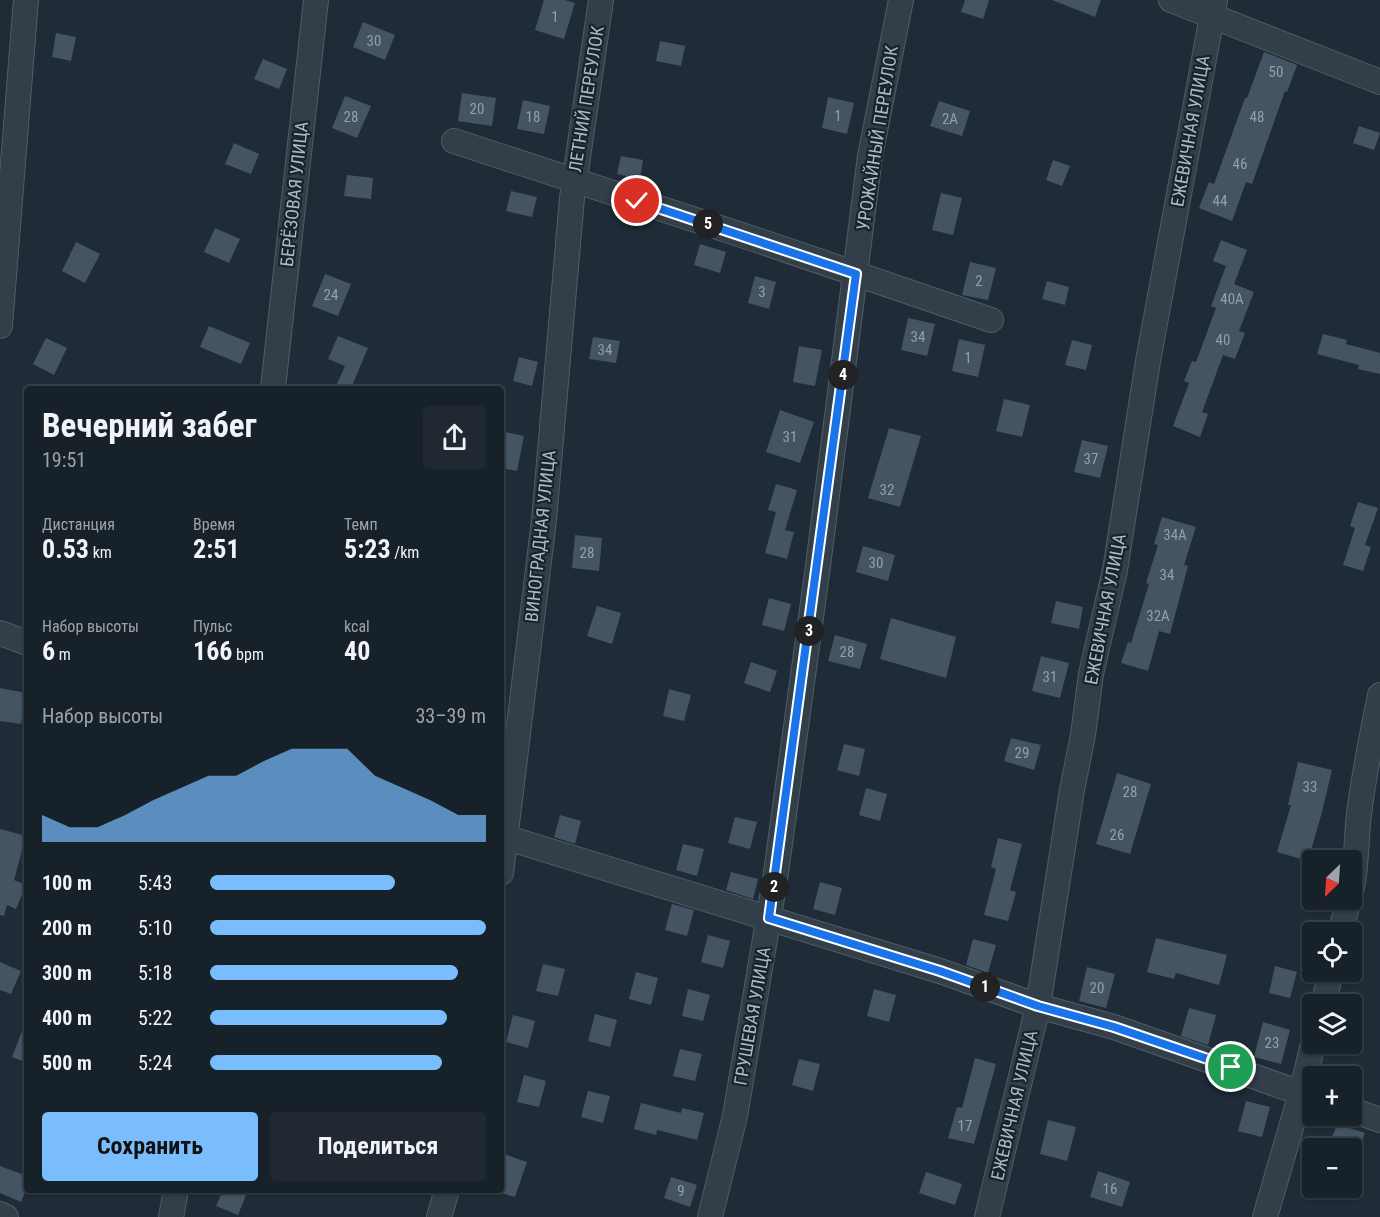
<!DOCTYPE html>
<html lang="ru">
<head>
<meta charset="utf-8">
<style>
	:root { --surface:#172129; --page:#202931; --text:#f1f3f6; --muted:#9ea3a8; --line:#363e46; --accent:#79bdfd }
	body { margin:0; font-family:"Roboto Condensed",sans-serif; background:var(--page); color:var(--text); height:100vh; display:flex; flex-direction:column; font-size:22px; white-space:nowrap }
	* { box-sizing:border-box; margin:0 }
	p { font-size:20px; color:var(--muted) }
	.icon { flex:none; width:33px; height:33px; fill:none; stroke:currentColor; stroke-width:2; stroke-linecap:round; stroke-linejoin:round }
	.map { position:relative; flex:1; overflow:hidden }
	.panel { position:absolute; left:24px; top:386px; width:480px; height:807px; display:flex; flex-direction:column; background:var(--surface); border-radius:6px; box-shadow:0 2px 4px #0004,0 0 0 2px var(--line) }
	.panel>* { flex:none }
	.needle { width:39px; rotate:205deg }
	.controls { position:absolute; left:1302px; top:850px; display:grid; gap:12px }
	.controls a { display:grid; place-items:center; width:60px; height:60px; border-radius:6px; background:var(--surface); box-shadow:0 2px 4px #0004,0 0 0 2px var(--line); font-size:30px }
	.pin { position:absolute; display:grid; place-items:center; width:51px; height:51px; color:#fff; margin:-26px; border:3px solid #fff; border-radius:50%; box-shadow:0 2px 6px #0007 }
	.km { position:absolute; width:30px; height:30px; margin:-15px; border-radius:50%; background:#222; color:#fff; font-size:16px; line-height:30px; text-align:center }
	.round { display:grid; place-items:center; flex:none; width:63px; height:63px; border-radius:6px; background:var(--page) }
	.summary { display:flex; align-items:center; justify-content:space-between; height:102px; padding:0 18px }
	h1 { font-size:33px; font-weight:700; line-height:45px }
	.metrics { display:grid; grid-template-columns:repeat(3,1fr); gap:9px; height:102px; padding:6px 18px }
	.metrics div { display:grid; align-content:center }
	.metrics b { font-size:26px; font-weight:700 }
	.metrics small { font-size:16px; font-weight:400 }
	.metrics p { font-size:16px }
	.chart { height:168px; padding:12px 18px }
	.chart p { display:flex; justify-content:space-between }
	.chart svg { width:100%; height:108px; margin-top:6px; fill:var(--accent); opacity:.7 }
	.cta { display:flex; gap:12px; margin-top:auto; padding:12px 18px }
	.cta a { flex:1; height:69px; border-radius:6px; background:var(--accent); color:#111; font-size:24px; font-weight:700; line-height:69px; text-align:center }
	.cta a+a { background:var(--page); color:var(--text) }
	ul { padding:0 18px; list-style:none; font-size:20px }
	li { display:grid; grid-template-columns:96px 72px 1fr; align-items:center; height:45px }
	li i { height:15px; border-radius:8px; background:var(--accent) }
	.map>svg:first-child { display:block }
</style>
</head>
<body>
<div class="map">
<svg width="1380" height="1217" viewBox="0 0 1380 1217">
	<rect width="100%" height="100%" fill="#1f2c37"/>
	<g fill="#445462">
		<polygon points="544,0 565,0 575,3 564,39 535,30"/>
		<polygon points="965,0 989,0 983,19 961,12"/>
		<polygon points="1052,0 1101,0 1095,17"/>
		<polygon points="363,22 395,35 385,60 353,47"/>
		<polygon points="56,33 76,37 71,61 52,57"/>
		<polygon points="660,41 685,46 681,66 656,61"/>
		<polygon points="1264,52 1297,65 1287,92 1285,91 1252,184 1246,182 1232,221 1199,208 1209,182 1214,184 1245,98 1247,98"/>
		<polygon points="263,59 287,69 279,89 254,79"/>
		<polygon points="462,93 496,98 492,126 458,121"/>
		<polygon points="345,96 371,106 357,138 332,128"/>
		<polygon points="828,97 854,103 847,134 822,128"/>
		<polygon points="523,100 550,106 544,134 517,129"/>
		<polygon points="939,101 970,111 962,136 930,126"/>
		<polygon points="1359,126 1380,133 1374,150 1353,143"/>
		<polygon points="234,143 259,154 251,174 225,164"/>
		<polygon points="621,156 643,160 640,179 617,174"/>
		<polygon points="1053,160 1070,166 1062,186 1046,180"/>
		<polygon points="347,175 373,178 371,199 344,196"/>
		<polygon points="511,191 537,197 532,217 506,211"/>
		<polygon points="941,193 962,198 953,235 932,230"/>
		<polygon points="215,228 240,239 229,263 204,252"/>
		<polygon points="1221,240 1247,250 1234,284 1254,292 1239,331 1245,333 1235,359 1223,355 1202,412 1208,414 1200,437 1173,426 1189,383 1184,381 1192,361 1196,362 1216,308 1211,306 1226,266 1213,261"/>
		<polygon points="76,242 100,254 85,283 62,271"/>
		<polygon points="700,244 726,252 720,273 694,265"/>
		<polygon points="970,262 996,268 988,300 962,295"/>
		<polygon points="325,274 351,284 338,316 312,306"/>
		<polygon points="755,276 776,282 769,309 748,303"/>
		<polygon points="1047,281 1069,287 1065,305 1042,299"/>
		<polygon points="908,318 935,324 927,356 901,350"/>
		<polygon points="209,326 250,343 241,364 200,347"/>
		<polygon points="1323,334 1347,340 1346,344 1380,353 1380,374 1358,369 1359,365 1317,354"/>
		<polygon points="338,336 368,348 351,388 335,388 345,366 328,359"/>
		<polygon points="593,337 620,341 616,363 589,359"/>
		<polygon points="46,338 67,348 54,375 33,364"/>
		<polygon points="959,339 985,345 978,377 952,371"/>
		<polygon points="1072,340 1092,345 1086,370 1065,365"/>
		<polygon points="799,346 822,350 815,386 793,382"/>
		<polygon points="519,357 538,362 532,386 513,381"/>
		<polygon points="1004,399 1030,405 1022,437 996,431"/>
		<polygon points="780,410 814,422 800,463 766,452"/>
		<polygon points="889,428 921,436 900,507 868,498"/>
		<polygon points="501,431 524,436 517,471 501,468"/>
		<polygon points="1082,440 1108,446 1100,478 1074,472"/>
		<polygon points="776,484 797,490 785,530 794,532 787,559 765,553 776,512 768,510"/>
		<polygon points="1358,502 1378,508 1365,545 1371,547 1363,571 1343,565 1355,528 1350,526"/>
		<polygon points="1162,517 1196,527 1184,565 1188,566 1170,634 1159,631 1148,671 1121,663 1128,642 1131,643 1149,584 1146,583 1158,545 1154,544"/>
		<polygon points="575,535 602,538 599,571 572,568"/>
		<polygon points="863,546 895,555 888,581 856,572"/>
		<polygon points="769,598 791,604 784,631 762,625"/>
		<polygon points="1056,601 1083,607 1079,629 1051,623"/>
		<polygon points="597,606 621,613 612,644 587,636"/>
		<polygon points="891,618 956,637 946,678 880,659"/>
		<polygon points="835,635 867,644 860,669 828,661"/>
		<polygon points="1041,656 1069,663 1060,698 1032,691"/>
		<polygon points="751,662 777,671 770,692 744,683"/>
		<polygon points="0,688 26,693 21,724 0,721"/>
		<polygon points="669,689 691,695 684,721 663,716"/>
		<polygon points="1011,738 1041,745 1034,770 1004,761"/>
		<polygon points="844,744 865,749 859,776 837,770"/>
		<polygon points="1298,762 1332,770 1322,812 1308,861 1277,852 1291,805 1288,805"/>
		<polygon points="1117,773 1151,784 1130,854 1096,844"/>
		<polygon points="866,788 887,794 880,821 859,815"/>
		<polygon points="560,815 581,821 575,844 554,837"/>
		<polygon points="735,817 757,822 750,849 728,843"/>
		<polygon points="0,829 26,836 14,880 26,885 16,909 7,905 4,916 0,915"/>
		<polygon points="998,838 1022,844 1010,890 1016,892 1008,921 984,915 996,869 991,867"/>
		<polygon points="683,844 704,849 697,876 676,870"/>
		<polygon points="731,872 758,879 753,899 726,890"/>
		<polygon points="820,882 842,888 835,915 813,909"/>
		<polygon points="672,904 694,910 687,936 665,930"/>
		<polygon points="708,935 730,941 723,968 701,962"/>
		<polygon points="1156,938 1227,955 1219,985 1176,973 1174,979 1147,972"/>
		<polygon points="973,939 996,945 988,973 966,965"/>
		<polygon points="0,962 21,971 11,994 0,990"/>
		<polygon points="543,964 565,969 558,996 536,991"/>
		<polygon points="1275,966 1297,972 1290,998 1269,993"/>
		<polygon points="1087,967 1115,974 1106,1008 1079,1001"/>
		<polygon points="636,972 658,978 651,1005 629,999"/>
		<polygon points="688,989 710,995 703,1021 682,1016"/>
		<polygon points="874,989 896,995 889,1022 867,1016"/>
		<polygon points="1189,1008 1216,1015 1208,1045 1181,1036"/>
		<polygon points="595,1014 617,1020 610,1047 588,1041"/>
		<polygon points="513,1015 535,1021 528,1048 506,1042"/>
		<polygon points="26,1021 27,1021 27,1063 12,1057"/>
		<polygon points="1263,1022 1290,1030 1281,1064 1254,1057"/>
		<polygon points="680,1049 702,1054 695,1081 673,1076"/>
		<polygon points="975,1058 996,1064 974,1144 948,1138 957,1107 962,1108"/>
		<polygon points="799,1059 820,1064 813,1091 792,1085"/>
		<polygon points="524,1075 546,1081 539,1107 517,1102"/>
		<polygon points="588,1091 610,1096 603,1123 581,1117"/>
		<polygon points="1246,1101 1270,1107 1262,1137 1238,1131"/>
		<polygon points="641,1103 681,1113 682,1108 704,1113 697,1140 657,1130 656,1135 634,1129"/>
		<polygon points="1048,1120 1076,1127 1067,1161 1040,1154"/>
		<polygon points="1337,1124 1365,1133 1359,1149 1338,1149 1329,1146"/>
		<polygon points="501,1153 527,1162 515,1197 501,1193"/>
		<polygon points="0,1166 27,1176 27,1187 21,1202 0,1193"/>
		<polygon points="1098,1171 1130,1182 1122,1207 1090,1197"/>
		<polygon points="926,1172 962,1184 955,1205 919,1193"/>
		<polygon points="671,1177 697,1185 690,1207 664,1198"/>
		<polygon points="223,1190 248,1190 238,1215 216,1206"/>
	</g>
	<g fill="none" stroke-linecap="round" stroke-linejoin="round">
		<g stroke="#505c66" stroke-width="26">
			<g id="minor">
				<polyline points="1171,0 1380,82"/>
				<polyline points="454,141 763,242 991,320"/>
				<polyline points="0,326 26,0"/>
				<polyline points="273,388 316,0"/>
				<polyline points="0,633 27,643"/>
				<polyline points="501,836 940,971 1038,1006 1114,1027 1312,1097"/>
				<polyline points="501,873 544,520 572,198 601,0"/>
				<path d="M1352,888C1357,863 1356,839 1359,814C1364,774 1372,734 1380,695"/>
				<polyline points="1340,933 1349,900"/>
				<polyline points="1323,1005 1331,972"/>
				<polyline points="1352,1110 1380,1120"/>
				<polyline points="0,1214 6,1217"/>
				<polyline points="171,1217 176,1190"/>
				<polyline points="439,1217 447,1190"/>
				<polyline points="710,1217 735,1116 775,880 818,566 870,156 901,0"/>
				<polyline points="987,1217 1038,1006 1072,790 1083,735 1091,674 1115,570 1148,361 1215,0"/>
				<polyline points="1265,1217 1301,1093 1313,1044"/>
			</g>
		</g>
		<use href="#minor" stroke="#323e48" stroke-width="24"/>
	</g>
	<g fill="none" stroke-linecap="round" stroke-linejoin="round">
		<g stroke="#fff" stroke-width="12">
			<polyline id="route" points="637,201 856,274 769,918 940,971 1038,1006 1114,1027 1231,1067"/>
		</g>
		<use href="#route" stroke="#1a73e8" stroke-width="8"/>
	</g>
	<g text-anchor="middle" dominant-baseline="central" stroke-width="4.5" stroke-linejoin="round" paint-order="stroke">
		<g font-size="15" fill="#92a0ac">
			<text x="555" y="17">1</text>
			<text x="374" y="41">30</text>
			<text x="1276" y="72">50</text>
			<text x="477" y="109">20</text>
			<text x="838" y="116">1</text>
			<text x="351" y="117">28</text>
			<text x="533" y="117">18</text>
			<text x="1257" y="117">48</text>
			<text x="950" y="119">2А</text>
			<text x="1240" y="164">46</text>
			<text x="1220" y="201">44</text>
			<text x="979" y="281">2</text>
			<text x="762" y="292">3</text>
			<text x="331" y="295">24</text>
			<text x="1232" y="299">40А</text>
			<text x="918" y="337">34</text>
			<text x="1223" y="340">40</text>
			<text x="605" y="350">34</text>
			<text x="968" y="358">1</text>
			<text x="790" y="437">31</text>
			<text x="1091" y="459">37</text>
			<text x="887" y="490">32</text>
			<text x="1175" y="535">34А</text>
			<text x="587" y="553">28</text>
			<text x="876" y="563">30</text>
			<text x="1167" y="575">34</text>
			<text x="1158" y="616">32А</text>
			<text x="847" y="652">28</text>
			<text x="1050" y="677">31</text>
			<text x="1022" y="753">29</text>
			<text x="1310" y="787">33</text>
			<text x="1130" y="792">28</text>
			<text x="1117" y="835">26</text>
			<text x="1097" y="988">20</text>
			<text x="1272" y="1043">23</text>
			<text x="965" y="1126">17</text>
			<text x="1110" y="1189">16</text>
			<text x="681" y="1191">9</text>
		</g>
		<g font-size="18" fill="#acb9c5" stroke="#18232c">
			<text transform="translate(586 99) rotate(-81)">ЛЕТНИЙ ПЕРЕУЛОК</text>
			<text transform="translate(1190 131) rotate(-80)">ЕЖЕВИЧНАЯ УЛИЦА</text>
			<text transform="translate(877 138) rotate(-81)">УРОЖАЙНЫЙ ПЕРЕУЛОК</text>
			<text transform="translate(294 194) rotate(-84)">БЕРЁЗОВАЯ УЛИЦА</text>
			<text transform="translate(540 536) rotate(-84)">ВИНОГРАДНАЯ УЛИЦА</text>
			<text transform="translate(1105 609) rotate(-79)">ЕЖЕВИЧНАЯ УЛИЦА</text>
			<text transform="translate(752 1016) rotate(-80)">ГРУШЕВАЯ УЛИЦА</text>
			<text transform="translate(1014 1105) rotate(-77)">ЕЖЕВИЧНАЯ УЛИЦА</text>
		</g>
	</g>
</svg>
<div class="controls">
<a><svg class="needle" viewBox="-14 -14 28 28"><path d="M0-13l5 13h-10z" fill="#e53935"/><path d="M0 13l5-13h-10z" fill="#9ea3a8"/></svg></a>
<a><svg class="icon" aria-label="locate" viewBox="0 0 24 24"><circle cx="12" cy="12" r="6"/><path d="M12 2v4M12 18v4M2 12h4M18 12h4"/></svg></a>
<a><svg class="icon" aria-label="layers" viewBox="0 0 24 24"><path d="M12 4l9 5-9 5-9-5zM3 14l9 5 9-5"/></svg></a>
<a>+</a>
<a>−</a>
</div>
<div class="pin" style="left:1231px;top:1067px;background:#1e9e55"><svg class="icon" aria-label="arrive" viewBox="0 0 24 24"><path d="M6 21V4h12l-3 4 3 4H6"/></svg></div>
<div class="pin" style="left:637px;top:201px;background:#d93025"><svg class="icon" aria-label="check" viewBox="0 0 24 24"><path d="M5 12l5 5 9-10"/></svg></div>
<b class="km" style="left:985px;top:987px">1</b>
<b class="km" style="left:774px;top:887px">2</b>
<b class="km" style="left:809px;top:631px">3</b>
<b class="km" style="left:843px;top:375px">4</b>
<b class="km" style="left:708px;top:224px">5</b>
<section class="panel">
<div class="summary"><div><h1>Вечерний забег</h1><p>19:51</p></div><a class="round"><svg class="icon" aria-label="share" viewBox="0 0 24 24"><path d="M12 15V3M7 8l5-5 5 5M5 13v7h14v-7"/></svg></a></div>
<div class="metrics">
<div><p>Дистанция</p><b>0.53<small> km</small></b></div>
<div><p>Время</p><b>2:51</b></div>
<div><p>Темп</p><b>5:23<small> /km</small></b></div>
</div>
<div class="metrics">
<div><p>Набор высоты</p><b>6<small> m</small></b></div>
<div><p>Пульс</p><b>166<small> bpm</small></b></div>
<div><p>kcal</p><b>40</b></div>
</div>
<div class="chart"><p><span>Набор высоты</span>33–39 m</p>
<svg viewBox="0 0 160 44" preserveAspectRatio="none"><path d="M0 44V33L10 38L20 38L30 33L40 27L50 22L60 17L70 17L80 11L90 6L100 6L110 6L120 17L130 22L140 27L150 33L160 33V44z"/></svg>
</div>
<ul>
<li><b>100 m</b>5:43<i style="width:67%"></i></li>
<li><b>200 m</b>5:10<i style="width:100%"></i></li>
<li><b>300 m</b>5:18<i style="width:90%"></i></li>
<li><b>400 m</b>5:22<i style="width:86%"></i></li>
<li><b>500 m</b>5:24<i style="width:84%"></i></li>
</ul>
<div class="cta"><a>Сохранить</a><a>Поделиться</a></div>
</section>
</div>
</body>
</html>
